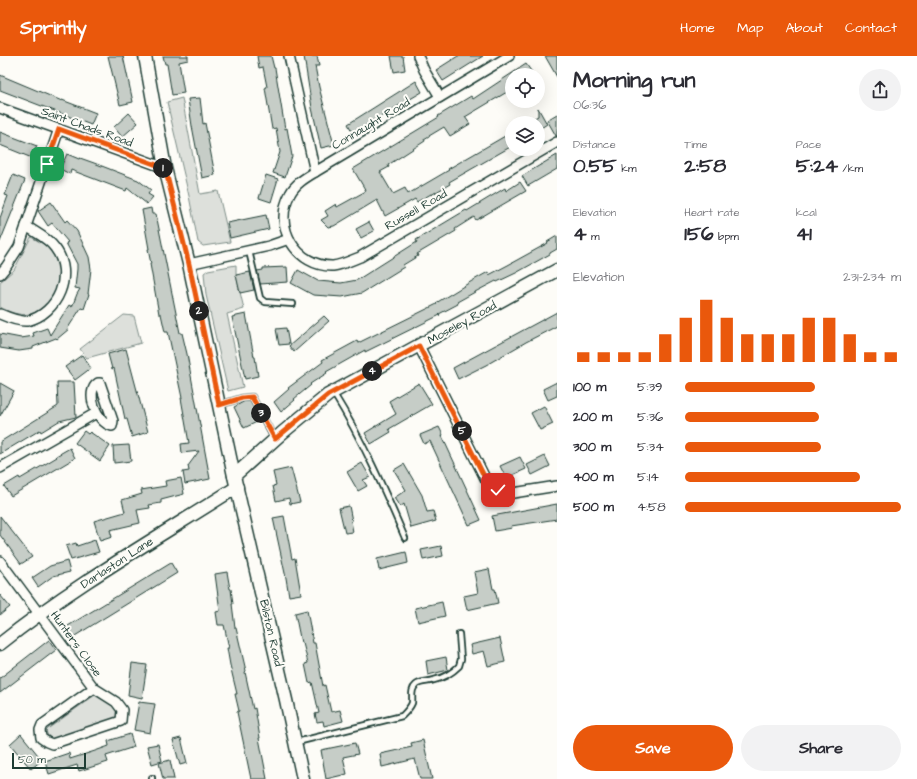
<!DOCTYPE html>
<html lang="en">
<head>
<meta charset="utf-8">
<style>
	:root { --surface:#fff; --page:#f2f2f3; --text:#2b2b33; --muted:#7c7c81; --accent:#ea580c }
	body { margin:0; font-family:"Architects Daughter",sans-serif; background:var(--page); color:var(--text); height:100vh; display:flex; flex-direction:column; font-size:15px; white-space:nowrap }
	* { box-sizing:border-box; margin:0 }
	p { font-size:13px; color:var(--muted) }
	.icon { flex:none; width:22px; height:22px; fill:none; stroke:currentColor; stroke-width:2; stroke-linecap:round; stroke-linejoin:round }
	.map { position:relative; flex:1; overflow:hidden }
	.panel { display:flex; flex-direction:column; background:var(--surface); width:360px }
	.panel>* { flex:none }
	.fabs { position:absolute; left:505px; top:12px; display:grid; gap:8px }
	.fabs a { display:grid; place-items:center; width:40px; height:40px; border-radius:50%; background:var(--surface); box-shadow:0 4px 16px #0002; font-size:20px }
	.scale { position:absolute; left:12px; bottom:10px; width:74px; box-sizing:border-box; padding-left:4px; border:2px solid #1f3d34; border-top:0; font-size:11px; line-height:14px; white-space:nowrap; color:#1f3d34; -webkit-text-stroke:3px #fdfcf7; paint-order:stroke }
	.pin { position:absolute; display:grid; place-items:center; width:34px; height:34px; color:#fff; margin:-17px; border-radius:8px; box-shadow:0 2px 6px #0006 }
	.km { position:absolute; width:20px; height:20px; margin:-10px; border-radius:50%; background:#222; color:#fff; font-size:11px; line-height:20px; text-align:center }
	.round { display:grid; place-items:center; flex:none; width:42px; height:42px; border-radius:21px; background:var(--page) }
	.head { display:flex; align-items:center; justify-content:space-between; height:68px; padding:0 16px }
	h1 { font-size:22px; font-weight:700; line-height:30px }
	.stats { display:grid; grid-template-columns:repeat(3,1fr); gap:6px; height:68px; padding:4px 16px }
	.stats div { display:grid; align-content:center }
	.stats b { font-size:20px; font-weight:700 }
	.stats small { font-size:11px; font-weight:400 }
	.stats p { font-size:11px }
	.chart { height:112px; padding:8px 16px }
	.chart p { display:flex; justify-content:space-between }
	.chart svg { width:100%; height:72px; margin-top:4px; stroke:var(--accent); stroke-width:6 }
	.cta { display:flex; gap:8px; margin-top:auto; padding:8px 16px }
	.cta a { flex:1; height:46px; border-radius:24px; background:var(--accent); color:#fff; font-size:16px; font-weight:700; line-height:46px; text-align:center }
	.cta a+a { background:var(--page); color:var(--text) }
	ul { padding:0 16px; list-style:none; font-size:13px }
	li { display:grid; grid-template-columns:64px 48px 1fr; align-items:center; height:30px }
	li i { height:10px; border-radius:5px; background:var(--accent) }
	header { display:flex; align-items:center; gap:24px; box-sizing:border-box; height:56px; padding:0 20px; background:var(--accent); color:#fff }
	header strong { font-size:19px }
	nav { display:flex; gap:22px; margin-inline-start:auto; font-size:14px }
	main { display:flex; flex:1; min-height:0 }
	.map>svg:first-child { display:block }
</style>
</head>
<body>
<header>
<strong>Sprintly</strong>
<nav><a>Home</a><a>Map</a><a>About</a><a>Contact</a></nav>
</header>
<main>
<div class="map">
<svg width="557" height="723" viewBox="0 0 557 723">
	<rect width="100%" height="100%" fill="#fdfcf7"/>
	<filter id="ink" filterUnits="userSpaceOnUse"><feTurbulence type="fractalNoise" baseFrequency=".025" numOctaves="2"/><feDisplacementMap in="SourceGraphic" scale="8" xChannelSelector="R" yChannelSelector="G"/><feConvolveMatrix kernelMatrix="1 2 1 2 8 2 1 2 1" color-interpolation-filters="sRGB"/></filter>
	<g filter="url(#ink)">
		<g fill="#dde0db" stroke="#7e8e88">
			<polygon points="182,42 200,138 218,135 230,186 203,190 198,186 189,140 167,46"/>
			<path d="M31,181C38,185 46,189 52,194C54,196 56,200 57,202C68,223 53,253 30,258C19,260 9,256 0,251V226L14,214Z"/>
			<polygon points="236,209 236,219 244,253 227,258 243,331 228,335 206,239 204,217 208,214"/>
			<polygon points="124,259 134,260 141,287 87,302 80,293"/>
			<polygon points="95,639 115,651 118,656 117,661 114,663 52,683 48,680 46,675 49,672"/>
		</g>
		<g fill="#c6cdc7" stroke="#1f3d34">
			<polygon points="108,0 123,0 133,46 120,49"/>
			<polygon points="163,0 188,0 188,4 179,6 184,37 172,39 167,8 165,8"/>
			<polygon points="257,0 271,0 274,12 275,12 285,73 287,72 292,100 285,121 273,117 280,96 276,72 272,73 265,32 267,31 263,11 259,12"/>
			<polygon points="304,0 317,0 319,10 315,10 319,31 334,89 321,92 312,52"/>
			<polygon points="391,0 403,0 405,14 394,16"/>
			<polygon points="458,0 483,0 443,25 436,14"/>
			<polygon points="545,0 557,0 557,21"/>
			<polygon points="526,8 534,19 512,19 512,33 465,61 470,68 450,80 444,71 424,83 425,85 388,109 389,111 380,116 393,138 405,132 408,138 449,114 448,113 512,76 512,90 449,126 450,128 431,139 431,138 417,146 415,143 385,160 377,144 334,170 328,171 321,164 328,160 325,155 336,148 337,151 366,135 353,113 439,61 438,60 471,40 473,43"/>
			<polygon points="0,19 62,45 62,44 96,57 91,69 0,34"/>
			<polygon points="416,25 422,36 353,77 348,68"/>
			<polygon points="200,42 203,68 205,67 215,119 202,122 192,70 188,43"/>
			<polygon points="538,52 547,68 538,74 538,67 526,67 538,60"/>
			<polygon points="129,57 138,67 122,81 114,71"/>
			<polygon points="557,58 557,80 556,80 547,64"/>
			<polygon points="0,76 37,90 32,102 0,89"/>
			<polygon points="67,98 79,103 80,102 94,107 138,124 151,134 148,138 153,141 147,148 127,132 126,135 71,114 70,118 60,113"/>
			<polygon points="557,99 557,113 528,130 522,120"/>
			<polygon points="13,119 25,124 0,186 0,162 8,140 5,139"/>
			<polygon points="266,119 278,123 271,146 259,142"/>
			<polygon points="520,126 526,135 476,164 474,161 455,173 456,175 417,198 418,200 403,209 404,211 362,237 342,241 313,239 291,227 298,214 318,225 341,227 357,224 417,186 416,184 466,154 467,155 505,132 506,135"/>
			<polygon points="51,146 65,166 67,164 77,175 89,201 91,213 88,238 89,238 84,253 81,252 68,272 69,273 57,283 56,282 33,291 33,293 19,295 0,292 0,278 21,282 34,280 33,277 47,272 50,279 69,249 72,251 77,238 80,233 75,232 77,213 77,208 66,187 68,186 52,167 48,170 38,155"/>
			<polygon points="151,152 152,158 156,158 180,277 182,277 187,298 210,423 185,428 183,416 189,415 188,410 199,395 182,397 181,388 189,387 181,342 182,342 168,276 165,276 161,258 159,258 150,208 151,208 148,193 149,193 142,154"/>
			<polygon points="266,159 269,173 230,182 227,167"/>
			<polygon points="369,166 374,175 361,182 356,173"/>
			<polygon points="557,180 557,193 550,197 550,198 516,217 497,226 496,225 475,236 457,246 458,248 439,258 440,259 365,296 365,294 326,316 327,317 310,328 311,329 294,343 295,344 281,356 274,346 289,333 288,332 323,306 322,304 357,285 358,287 437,248 436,247 472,225 488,216 489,219 508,209 548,187 547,186"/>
			<polygon points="287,211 288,226 260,228 257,215 263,214 263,212"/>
			<polygon points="250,216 254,234 240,237 236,219"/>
			<polygon points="557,256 557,270 526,286 486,309 458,323 453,312"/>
			<polygon points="246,258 254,301 255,301 258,320 245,323 232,261"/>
			<polygon points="324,260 329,265 294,296 289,290"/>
			<polygon points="286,272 289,288 279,289 276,273"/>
			<polygon points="126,293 148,376 132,381 127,363 125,363 114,312 112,313 108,298"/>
			<polygon points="82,299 91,312 75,324 65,311"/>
			<polygon points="57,326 74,326 76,361 59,365 41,376 40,374 0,398 0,386 58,350"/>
			<polygon points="557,326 557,340 548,344 543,333"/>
			<polygon points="0,327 14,335 0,360"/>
			<polygon points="419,327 432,348 389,373 391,376 371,388 365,377 396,358 389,345"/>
			<polygon points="245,345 250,345 256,356 253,357 257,366 244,372 234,351"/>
			<polygon points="544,350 553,368 540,374 531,357"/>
			<polygon points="439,371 443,379 442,380 481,464 469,469 430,385 424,388 420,379"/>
			<polygon points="84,375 88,378 90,376 110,390 100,405 75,387"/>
			<polygon points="129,389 131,405 114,407 113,390"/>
			<polygon points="70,392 75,402 11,440 4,430 19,421 20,423 57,401 56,400"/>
			<polygon points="545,400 550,410 532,419 527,409"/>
			<polygon points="520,401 526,413 506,422 500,410"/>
			<polygon points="362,407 370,421 363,424 367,430 358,435 347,416"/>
			<polygon points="404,408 422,439 427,456 433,455 436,465 411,472 404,448 400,451 394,442 406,434 394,414"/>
			<polygon points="291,412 300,446 290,448 289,442 276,445 273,430 276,429 273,416"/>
			<polygon points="181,422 184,438 161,444 161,447 149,449 150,452 137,454 140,467 110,474 112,481 100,485 94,465 125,456 122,444 142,438 141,434 166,430 165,425"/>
			<polygon points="557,448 557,463 511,470 512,472 495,475 492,460"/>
			<polygon points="349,450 352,465 351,465 353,476 345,477 339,452"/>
			<polygon points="0,460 32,501 21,508 0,479"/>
			<polygon points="284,460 292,503 295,502 301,538 289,540 286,522 273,462"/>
			<polygon points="95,484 99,496 71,504 66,490 76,487 77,490"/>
			<polygon points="441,490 443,500 423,504 421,494"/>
			<polygon points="406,496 408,507 379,514 377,503"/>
			<polygon points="67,505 70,516 53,520 38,531 32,522 50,510"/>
			<polygon points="171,507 177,517 70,583 63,573"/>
			<polygon points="489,513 493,533 495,533 498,547 467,554 464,540 478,537 474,516"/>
			<polygon points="227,516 230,533 231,533 233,548 232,548 235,572 236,572 246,615 245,616 253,653 255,652 260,682 259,682 267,723 251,723 237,656 239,655 235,638 237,638 230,609 227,592 229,592 224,569 218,569 216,556 220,555 215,518"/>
			<polygon points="0,539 10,551 0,559"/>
			<polygon points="442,546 445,560 418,566 415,552"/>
			<polygon points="307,554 313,587 315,587 323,630 325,629 331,656 340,654 343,665 324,670 323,665 317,666 315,658 319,657 312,626 309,627 305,608 308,607 303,587 301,587 295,557"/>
			<polygon points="500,582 505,606 488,610 484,595 472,598 470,589"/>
			<polygon points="49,584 56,594 0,637 0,622"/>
			<polygon points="446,601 448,614 428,619 426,605"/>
			<polygon points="132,607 147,609 142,642 128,639"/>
			<polygon points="139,646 155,648 150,677 134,674"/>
			<polygon points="21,678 42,704 31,713 10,688"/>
			<polygon points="130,678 134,691 106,700 108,706 79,715 77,709 49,718 45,705 69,697 70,703 95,695 109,690 108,685"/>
			<polygon points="181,682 187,707 180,709 173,684"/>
			<polygon points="423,684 432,723 420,723 415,703 382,711 380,698 412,691 411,687"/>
			<polygon points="355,687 358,698 343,701 347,718 326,723 321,694"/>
			<polygon points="158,688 162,705 152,708 147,690"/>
			<polygon points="170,704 174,723 163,723 159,707"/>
		</g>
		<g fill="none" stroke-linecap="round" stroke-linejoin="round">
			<g stroke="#1f3d34" stroke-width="8">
				<g id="lane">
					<polyline points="249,195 260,242 265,246 293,248"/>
					<path d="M334,338C362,383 384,433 405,482"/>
					<polyline points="219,349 242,342 252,341 274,382"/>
					<path d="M297,686L402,660C405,657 410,652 412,647C413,641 410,634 416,629C420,625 429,626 434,624C444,622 452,617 459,610L461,603L459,578"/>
					<polyline points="152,722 152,723"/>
				</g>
			</g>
			<g stroke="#1f3d34" stroke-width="12">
				<g id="street">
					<polyline points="289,0 315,116"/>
					<polyline points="418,0 424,14 440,41"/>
					<path d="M509,0L315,116C305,122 295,128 290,138C272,171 297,211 333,210C342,209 352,204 360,201L557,86"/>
					<polyline points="0,52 165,112"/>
					<polyline points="189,208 269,190 289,183"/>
					<polyline points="0,218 6,211 19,191 59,73"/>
					<path d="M0,258C7,261 19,266 27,265C58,258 75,218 55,192C48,182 36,177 26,170"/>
					<polyline points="419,290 486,424 492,430 507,438 557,430"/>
					<path d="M98,327H100L113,365L112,370C97,367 84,336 98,327Z"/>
					<polyline points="0,412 96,357"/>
					<polyline points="0,505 94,632 116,646 122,654 121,665 52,688 47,686 41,682 40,674 42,669 94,632"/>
				</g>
			</g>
			<g stroke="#1f3d34" stroke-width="15">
				<g id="secondary">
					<polyline points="145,0 165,112 189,208 234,420 286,644 303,723"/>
					<polyline points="234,420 282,377 328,339 557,214"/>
					<path d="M0,588C74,529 157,482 237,431"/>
				</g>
			</g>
			<use href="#lane" stroke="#fdfcf7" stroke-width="4.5"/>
			<use href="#street" stroke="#fdfcf7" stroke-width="9"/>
			<use href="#secondary" stroke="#fdfcf7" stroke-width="12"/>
		</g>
	</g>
	<g fill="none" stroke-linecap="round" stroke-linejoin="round" filter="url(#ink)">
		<g stroke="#fff" stroke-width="8">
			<polyline id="route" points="47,108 59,73 165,112 189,208 219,349 242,342 252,341 275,383 328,339 419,290 486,424 498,434"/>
		</g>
		<use href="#route" stroke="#ea580c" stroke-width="5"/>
	</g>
	<g text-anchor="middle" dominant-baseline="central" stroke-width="4" stroke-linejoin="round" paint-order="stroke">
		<g font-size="12" fill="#1f3d34" stroke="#fdfcf7">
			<text transform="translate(371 68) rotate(-31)">Connaught Road</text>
			<text transform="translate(87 71) rotate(20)">Saint Chads Road</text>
			<text transform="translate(416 154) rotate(-30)">Russell Road</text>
			<text transform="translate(462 267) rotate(-29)">Moseley Road</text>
			<text transform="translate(117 507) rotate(-33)">Darlaston Lane</text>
			<text transform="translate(271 577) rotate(77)">Bilston Road</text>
			<text transform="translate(76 588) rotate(54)">Hunters Close</text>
		</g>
	</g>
</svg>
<div class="fabs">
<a><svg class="icon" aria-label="locate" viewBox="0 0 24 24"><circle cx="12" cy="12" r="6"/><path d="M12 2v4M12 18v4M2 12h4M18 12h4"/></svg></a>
<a><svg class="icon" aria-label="layers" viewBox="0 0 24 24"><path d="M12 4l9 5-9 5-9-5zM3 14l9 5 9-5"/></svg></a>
</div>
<div class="scale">50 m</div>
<div class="pin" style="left:47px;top:108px;background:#1e9e55"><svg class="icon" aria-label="arrive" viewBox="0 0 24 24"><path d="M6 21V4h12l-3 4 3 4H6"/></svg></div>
<div class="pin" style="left:498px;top:434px;background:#d93025"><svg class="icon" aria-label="check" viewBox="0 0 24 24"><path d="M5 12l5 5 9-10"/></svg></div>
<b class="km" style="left:163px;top:112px">1</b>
<b class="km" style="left:199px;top:255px">2</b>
<b class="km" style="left:261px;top:357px">3</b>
<b class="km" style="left:372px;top:315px">4</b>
<b class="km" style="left:462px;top:375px">5</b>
</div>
<section class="panel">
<div class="head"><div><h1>Morning run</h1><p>06:36</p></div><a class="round"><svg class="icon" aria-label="share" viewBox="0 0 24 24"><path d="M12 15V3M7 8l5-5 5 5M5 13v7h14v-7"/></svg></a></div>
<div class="stats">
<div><p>Distance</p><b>0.55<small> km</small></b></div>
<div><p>Time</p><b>2:58</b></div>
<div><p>Pace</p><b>5:24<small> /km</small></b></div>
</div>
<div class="stats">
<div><p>Elevation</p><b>4<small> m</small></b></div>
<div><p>Heart rate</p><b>156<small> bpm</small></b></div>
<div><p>kcal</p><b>41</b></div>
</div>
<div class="chart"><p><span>Elevation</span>231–234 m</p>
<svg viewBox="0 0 160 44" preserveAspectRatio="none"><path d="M5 44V38M15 44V38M25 44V38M35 44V38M45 44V27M55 44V17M65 44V6M75 44V17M85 44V27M95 44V27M105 44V27M115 44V17M125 44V17M135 44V27M145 44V38M155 44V38"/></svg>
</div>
<ul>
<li><b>100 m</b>5:39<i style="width:60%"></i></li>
<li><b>200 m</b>5:36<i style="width:62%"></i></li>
<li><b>300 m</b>5:34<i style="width:63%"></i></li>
<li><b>400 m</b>5:14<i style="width:81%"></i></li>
<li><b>500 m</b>4:58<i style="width:100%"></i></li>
</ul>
<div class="cta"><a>Save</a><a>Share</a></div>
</section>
</main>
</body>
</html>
